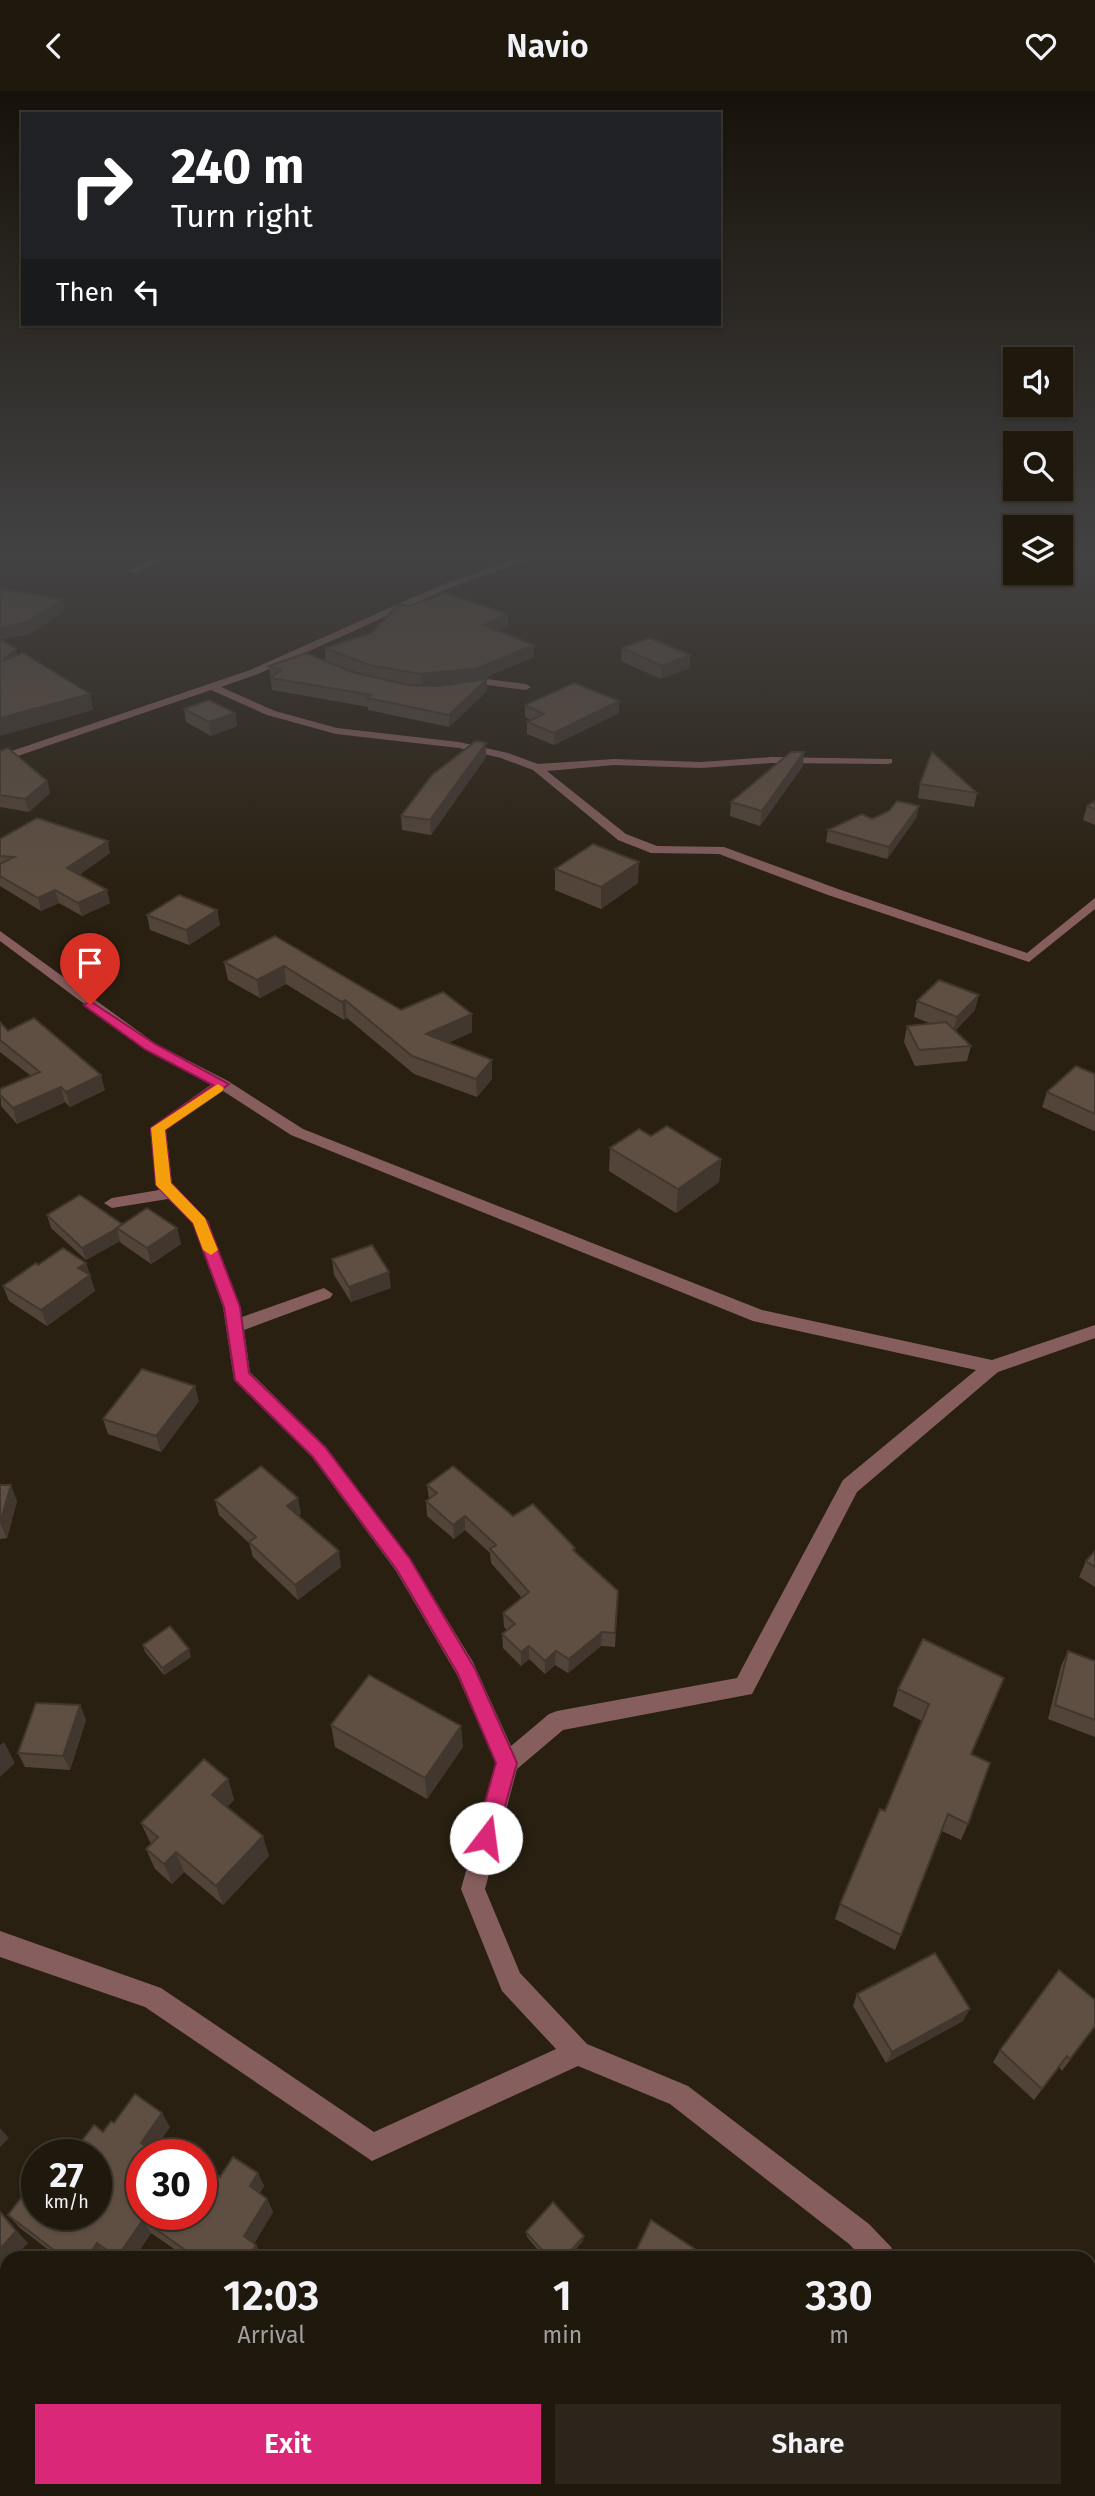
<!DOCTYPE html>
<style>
:root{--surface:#1f180d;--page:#2c251b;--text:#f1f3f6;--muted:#a1a09d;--line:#3c372e;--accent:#db2777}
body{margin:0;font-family:"Fira Sans",sans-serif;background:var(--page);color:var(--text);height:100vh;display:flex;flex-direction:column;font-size:26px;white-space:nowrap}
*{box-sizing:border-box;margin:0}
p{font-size:23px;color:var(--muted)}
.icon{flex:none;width:38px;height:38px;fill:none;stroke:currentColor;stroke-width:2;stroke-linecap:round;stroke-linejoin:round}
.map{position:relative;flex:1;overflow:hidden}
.details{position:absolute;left:0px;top:2160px;width:1096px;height:247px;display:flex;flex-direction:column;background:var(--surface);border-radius:21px 21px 0 0;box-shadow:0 2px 5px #0004,0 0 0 2px var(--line)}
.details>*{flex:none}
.top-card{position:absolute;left:21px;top:21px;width:700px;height:214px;border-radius:0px;box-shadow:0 2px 5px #0004,0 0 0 2px var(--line);background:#202124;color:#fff;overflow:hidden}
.tools{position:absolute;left:1003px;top:256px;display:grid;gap:14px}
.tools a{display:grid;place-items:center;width:70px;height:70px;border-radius:0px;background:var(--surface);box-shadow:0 2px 5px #0004,0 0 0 2px var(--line);font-size:35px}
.speed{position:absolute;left:21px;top:2048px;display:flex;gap:14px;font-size:35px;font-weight:700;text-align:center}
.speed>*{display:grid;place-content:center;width:91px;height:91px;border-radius:50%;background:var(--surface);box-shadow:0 2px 5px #0004,0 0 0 2px var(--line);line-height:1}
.speed small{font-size:18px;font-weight:400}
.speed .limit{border:10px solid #d22;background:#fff;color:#111}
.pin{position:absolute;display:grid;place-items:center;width:60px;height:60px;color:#fff;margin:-72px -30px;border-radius:50% 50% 50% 0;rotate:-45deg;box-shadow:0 0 7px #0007}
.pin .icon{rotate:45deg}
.me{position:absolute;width:77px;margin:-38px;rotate:15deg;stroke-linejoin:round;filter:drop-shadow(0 0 5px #0008)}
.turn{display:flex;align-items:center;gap:24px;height:147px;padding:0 35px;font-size:32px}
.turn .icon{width:91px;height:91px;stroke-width:2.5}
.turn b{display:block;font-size:49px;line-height:60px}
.then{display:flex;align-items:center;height:66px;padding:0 35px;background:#0003;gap:14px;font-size:26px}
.eta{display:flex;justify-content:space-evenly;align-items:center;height:119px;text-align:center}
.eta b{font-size:42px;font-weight:600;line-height:49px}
.action{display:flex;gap:14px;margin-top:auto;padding:14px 35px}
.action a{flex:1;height:80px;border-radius:0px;background:var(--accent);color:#fff;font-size:28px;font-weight:600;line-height:80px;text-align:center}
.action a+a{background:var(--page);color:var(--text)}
header{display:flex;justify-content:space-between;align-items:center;height:91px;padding:0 35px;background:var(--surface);font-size:32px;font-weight:600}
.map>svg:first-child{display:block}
</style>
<header><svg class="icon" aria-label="back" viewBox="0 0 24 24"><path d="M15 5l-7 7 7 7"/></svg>Navio<svg class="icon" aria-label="heart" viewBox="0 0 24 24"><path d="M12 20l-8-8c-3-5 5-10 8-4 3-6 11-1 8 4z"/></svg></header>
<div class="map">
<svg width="1095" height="2405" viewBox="0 0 1095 2405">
<rect width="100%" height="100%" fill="#292011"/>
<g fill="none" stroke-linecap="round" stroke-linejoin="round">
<g fill="#855e5d" fill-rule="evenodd">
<path d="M 164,464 L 177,464 L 134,482 L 126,480 Z"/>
<path d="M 528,464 L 541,464 L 447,498 L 258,583 L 221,596 L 275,620 L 337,637 L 459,651 L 508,662 L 538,673 L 614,668 L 701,671 L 771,666 L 892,668 L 892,672 L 888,673 L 771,672 L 701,677 L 614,674 L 547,680 L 626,743 L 657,755 L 724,756 L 838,798 L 1027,862 L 1095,807 L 1095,818 L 1029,871 L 828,804 L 719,763 L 651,762 L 618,749 L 533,679 L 501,667 L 459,657 L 336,643 L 267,624 L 211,599 L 0,671 L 0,664 L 250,579 L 441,494 Z"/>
<path d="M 487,588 L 526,593 L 531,596 L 526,599 L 487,594 L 463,598 L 458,595 Z"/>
<path d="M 0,840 L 156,953 L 228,990 L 303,1038 L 762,1219 L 992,1269 L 1095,1234 L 1095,1247 L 998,1281 L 857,1401 L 752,1603 L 563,1639 L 517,1678 L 485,1798 L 520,1882 L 587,1953 L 688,1995 L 869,2133 L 891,2156 L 895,2166 L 862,2166 L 849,2153 L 670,2013 L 578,1975 L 372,2070 L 145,1916 L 0,1866 L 0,1840 L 161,1897 L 374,2041 L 556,1958 L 502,1900 L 461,1798 L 496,1672 L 457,1584 L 396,1480 L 312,1366 L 234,1289 L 223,1216 L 193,1132 L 168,1108 L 112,1117 L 104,1112 L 112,1107 L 159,1099 L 156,1094 L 150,1037 L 212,993 L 146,959 L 0,850 ZM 223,1000 L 291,1044 L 753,1230 L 976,1279 L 843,1389 L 737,1587 L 557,1620 L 549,1623 L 511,1655 L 473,1571 L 410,1468 L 326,1356 L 250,1281 L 244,1239 L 330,1207 L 333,1203 L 324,1197 L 242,1226 L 208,1130 L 172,1092 L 166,1039 Z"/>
<path d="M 1088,2377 L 1095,2379 L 1095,2405 L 1079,2405 L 1075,2399 L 1088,2399 Z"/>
</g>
</g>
<g fill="#524439">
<path d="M 508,535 L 498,540 L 534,554 L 534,566 L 482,588 L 487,600 L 449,636 L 368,619 L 368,616 L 272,599 L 269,575 L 361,583 L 326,570 L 325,557 Z"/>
<path d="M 622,557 L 690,564 L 690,577 L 661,588 L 621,570 Z"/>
<path d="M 525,614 L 619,622 L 554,654 L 527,643 L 527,631 L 531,629 L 525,626 Z"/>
<path d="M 184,618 L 235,622 L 237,635 L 211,645 L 186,631 Z"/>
<path d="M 0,660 L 47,690 L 50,702 L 29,721 L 0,716 Z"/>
<path d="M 486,666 L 431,744 L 402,739 L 401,725 Z"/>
<path d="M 803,675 L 760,735 L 730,725 L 731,711 Z"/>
<path d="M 920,693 L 977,702 L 974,716 L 918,707 Z"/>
<path d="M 1095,710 L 1095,734 L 1083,729 L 1087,715 Z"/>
<path d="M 919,715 L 916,727 L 887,768 L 826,751 L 828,739 Z"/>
<path d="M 0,748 L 110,762 L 79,784 L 110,812 L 82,825 L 59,812 L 41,820 L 0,795 Z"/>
<path d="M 555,778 L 638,792 L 601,818 L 555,799 Z"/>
<path d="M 217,819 L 220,834 L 189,854 L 150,839 L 147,824 Z"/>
<path d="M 275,845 L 401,919 L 472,941 L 448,952 L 492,969 L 492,988 L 477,1006 L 414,983 L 347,927 L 344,929 L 286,893 L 260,907 L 228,889 L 224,871 Z"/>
<path d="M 917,910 L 975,919 L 955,940 L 971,955 L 967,970 L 915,975 L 904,951 L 907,935 L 932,933 L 914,926 Z"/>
<path d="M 0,931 L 8,940 L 105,999 L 70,1016 L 65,1011 L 17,1033 L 1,1015 L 0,998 L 31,985 L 0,961 Z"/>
<path d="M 1095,983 L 1095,1039 L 1094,1040 L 1042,1016 L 1047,1001 Z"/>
<path d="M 651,1045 L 721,1068 L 719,1091 L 676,1122 L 609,1080 L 610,1057 Z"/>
<path d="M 47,1124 L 122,1133 L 181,1153 L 151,1173 L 121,1152 L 120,1150 L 86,1169 L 51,1137 Z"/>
<path d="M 332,1168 L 391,1197 L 351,1211 L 334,1184 Z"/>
<path d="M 86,1172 L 95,1200 L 47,1235 L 9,1210 L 3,1195 L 38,1174 Z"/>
<path d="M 199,1310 L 161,1361 L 108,1343 L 103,1328 Z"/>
<path d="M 0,1394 L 17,1410 L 7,1447 L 0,1448 Z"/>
<path d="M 427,1394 L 513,1425 L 575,1457 L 575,1461 L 618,1500 L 615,1556 L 601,1555 L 568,1582 L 555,1574 L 545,1583 L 529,1568 L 521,1575 L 503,1557 L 502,1543 L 507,1539 L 504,1536 L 503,1522 L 522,1507 L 491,1472 L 490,1462 L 465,1439 L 454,1448 L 427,1425 L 426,1410 L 429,1408 Z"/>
<path d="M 215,1409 L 301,1423 L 298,1424 L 341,1476 L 298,1509 L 253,1466 L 249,1452 L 219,1424 Z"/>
<path d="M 1095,1460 L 1095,1496 L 1079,1486 L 1086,1470 Z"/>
<path d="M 143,1554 L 191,1566 L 164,1584 L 145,1561 Z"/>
<path d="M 1068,1560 L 1095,1570 L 1095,1646 L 1048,1628 L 1061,1575 Z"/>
<path d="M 1004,1587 L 971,1663 L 968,1733 L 961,1749 L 942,1740 L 895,1859 L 835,1828 L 840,1813 L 885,1720 L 922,1630 L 893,1615 L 898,1598 Z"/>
<path d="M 80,1614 L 86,1629 L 70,1679 L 25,1676 L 18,1662 Z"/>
<path d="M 331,1634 L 463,1656 L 427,1708 L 335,1656 Z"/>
<path d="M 228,1688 L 234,1709 L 227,1716 L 269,1765 L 223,1814 L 184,1781 L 172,1793 L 155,1778 L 146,1758 L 151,1753 L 141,1732 Z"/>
<path d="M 857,1903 L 963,1930 L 886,1972 L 853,1915 Z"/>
<path d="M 1095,1935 L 1062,1980 L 1059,1976 L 1034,2009 L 993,1971 L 1000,1959 Z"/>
<path d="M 114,2032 L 170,2036 L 153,2060 L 142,2123 L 220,2086 L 258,2082 L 264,2095 L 260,2102 L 267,2108 L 273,2121 L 254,2152 L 256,2154 L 262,2166 L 186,2166 L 151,2142 L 135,2166 L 110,2166 L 107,2164 L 105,2166 L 58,2166 L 20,2137 L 8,2124 L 53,2063 L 77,2056 L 103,2041 Z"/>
<path d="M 526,2141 L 583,2150 L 569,2166 L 544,2166 L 527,2146 Z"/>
</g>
<g fill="#42372e">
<path d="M 62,509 L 65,520 L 30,543 L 0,549 L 0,537 Z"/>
<path d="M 508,523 L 508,535 L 483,547 L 483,534 Z"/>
<path d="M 534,554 L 534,566 L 482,588 L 482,590 L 422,596 L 421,583 L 480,576 Z"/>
<path d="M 16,558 L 20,574 L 2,570 Z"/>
<path d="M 690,564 L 690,577 L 661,588 L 662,575 Z"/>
<path d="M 487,588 L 487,600 L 449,636 L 449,624 Z"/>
<path d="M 90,603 L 93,619 L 0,645 L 0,627 Z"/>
<path d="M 619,610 L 619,622 L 554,654 L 554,642 Z"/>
<path d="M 235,622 L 237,635 L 211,645 L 209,631 Z"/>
<path d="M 486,652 L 486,666 L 431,744 L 430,729 Z"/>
<path d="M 804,661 L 803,675 L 760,735 L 762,720 Z"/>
<path d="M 47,690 L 50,702 L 29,721 L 25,708 Z"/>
<path d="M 919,715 L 916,727 L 887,768 L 889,756 Z"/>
<path d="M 108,750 L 110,762 L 70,790 L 67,777 Z"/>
<path d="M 639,771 L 638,792 L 601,818 L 601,796 Z"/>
<path d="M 55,799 L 59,812 L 41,820 L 38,807 Z"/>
<path d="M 107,799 L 110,812 L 82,825 L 78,812 Z"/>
<path d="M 217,819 L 220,834 L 189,854 L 186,839 Z"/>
<path d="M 284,875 L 286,893 L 260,907 L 257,889 Z"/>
<path d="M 979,904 L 975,919 L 953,941 L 957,926 Z"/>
<path d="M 345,909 L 347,927 L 344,929 L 342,911 Z"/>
<path d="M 472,923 L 472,941 L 427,961 L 426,943 Z"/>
<path d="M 492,969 L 492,988 L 477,1006 L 476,988 Z"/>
<path d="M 101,984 L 105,999 L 70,1016 L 66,1001 Z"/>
<path d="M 61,996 L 65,1011 L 17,1033 L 13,1017 Z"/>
<path d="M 721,1068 L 719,1091 L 676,1122 L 678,1098 Z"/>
<path d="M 177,1137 L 181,1153 L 151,1173 L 147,1157 Z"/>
<path d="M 117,1138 L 120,1150 L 86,1169 L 82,1157 Z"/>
<path d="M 86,1172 L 95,1200 L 47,1235 L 41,1219 L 78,1177 Z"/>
<path d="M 389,1181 L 391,1197 L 351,1211 L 349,1196 Z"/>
<path d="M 195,1295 L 199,1310 L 161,1361 L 156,1345 Z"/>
<path d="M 11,1394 L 17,1410 L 7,1447 L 0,1432 Z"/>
<path d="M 298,1407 L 301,1423 L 291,1430 L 287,1415 Z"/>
<path d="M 465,1425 L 465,1439 L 454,1448 L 453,1434 Z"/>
<path d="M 339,1460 L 341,1476 L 298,1509 L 295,1494 Z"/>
<path d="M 602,1541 L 601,1555 L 568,1582 L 569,1568 Z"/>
<path d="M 529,1555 L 529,1568 L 521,1575 L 521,1561 Z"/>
<path d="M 189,1558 L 191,1566 L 164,1584 L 162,1577 Z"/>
<path d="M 556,1560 L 555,1574 L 545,1583 L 545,1570 Z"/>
<path d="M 80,1614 L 86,1629 L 70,1679 L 63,1665 Z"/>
<path d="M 461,1635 L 463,1656 L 427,1708 L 425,1687 Z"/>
<path d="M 4,1651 L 15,1672 L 0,1686 L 0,1654 Z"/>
<path d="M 228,1688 L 234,1709 L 219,1724 L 212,1704 Z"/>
<path d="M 263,1745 L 269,1765 L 223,1814 L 216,1795 Z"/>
<path d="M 176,1761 L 184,1781 L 172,1793 L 164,1773 Z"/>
<path d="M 970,1918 L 963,1930 L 886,1972 L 892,1961 Z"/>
<path d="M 162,2022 L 170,2036 L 151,2063 L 141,2052 Z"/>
<path d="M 0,2037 L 9,2047 L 0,2056 Z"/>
<path d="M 258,2082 L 264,2095 L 256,2109 L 250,2095 Z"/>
<path d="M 267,2108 L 273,2121 L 251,2158 L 244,2145 Z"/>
<path d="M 0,2121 L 28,2152 L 15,2166 L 7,2166 L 7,2176 L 0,2183 Z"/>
<path d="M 143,2129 L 151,2142 L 135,2166 L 117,2166 Z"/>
<path d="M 584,2145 L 583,2150 L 569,2166 L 565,2166 Z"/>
<path d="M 97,2152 L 107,2164 L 105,2166 L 87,2166 Z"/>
<path d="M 256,2154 L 263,2166 L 252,2166 L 250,2163 Z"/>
<path d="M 183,2399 L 187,2399 L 190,2405 L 183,2405 Z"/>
<path d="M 329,2399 L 341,2399 L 337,2405 L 324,2405 Z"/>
</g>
<g fill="#5f4f42" stroke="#42372e" stroke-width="2">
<path d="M 0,497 L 62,509 L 27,531 L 0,537 Z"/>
<path d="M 445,502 L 508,523 L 483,534 L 534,554 L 480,576 L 482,577 L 421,583 L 369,574 L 325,557 L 372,542 L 399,513 L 410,515 Z"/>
<path d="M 650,547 L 690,564 L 662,575 L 622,557 Z"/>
<path d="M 0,548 L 16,558 L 2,570 L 23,562 L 90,603 L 0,627 Z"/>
<path d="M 306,562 L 352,581 L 408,594 L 438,595 L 487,588 L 449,624 L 367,607 L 371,604 L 271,587 L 281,579 L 269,575 Z"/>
<path d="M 574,592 L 619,610 L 554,642 L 527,631 L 544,623 L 525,614 Z"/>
<path d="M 209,609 L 235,622 L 209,631 L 184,618 Z"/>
<path d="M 476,650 L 486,652 L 430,729 L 401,725 L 432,684 Z"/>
<path d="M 8,657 L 47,690 L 25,708 L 0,704 L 0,660 Z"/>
<path d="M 791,661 L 804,661 L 762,720 L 731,711 Z"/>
<path d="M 932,661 L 977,702 L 920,693 Z"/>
<path d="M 897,710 L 919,715 L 889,756 L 828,739 L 862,723 L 872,728 L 889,720 Z"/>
<path d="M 1095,710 L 1095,718 L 1087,715 Z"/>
<path d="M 37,727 L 108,750 L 67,777 L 107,799 L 78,812 L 55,799 L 38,807 L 0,785 L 0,773 L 14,766 L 0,765 L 0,748 Z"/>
<path d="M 593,753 L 639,771 L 601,796 L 555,778 Z"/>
<path d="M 179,804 L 217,819 L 186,839 L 147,824 Z"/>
<path d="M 275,845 L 401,919 L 443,901 L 472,923 L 426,943 L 492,969 L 476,988 L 412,965 L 345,909 L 342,911 L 284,875 L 257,889 L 224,871 Z"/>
<path d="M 939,889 L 979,904 L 957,926 L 917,910 Z"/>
<path d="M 34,927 L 101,984 L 66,1001 L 61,996 L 13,1017 L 0,1004 L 0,998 L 40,981 L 0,949 L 0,931 L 8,940 Z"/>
<path d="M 946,931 L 971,955 L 919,959 L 907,935 Z"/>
<path d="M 1076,975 L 1095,983 L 1095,1023 L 1047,1001 Z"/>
<path d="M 667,1035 L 721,1068 L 678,1098 L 610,1057 L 639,1038 L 651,1045 Z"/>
<path d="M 80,1104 L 122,1133 L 117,1137 L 118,1137 L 82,1157 L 47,1124 Z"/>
<path d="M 147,1117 L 177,1137 L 147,1157 L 117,1137 Z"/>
<path d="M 372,1154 L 389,1181 L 349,1196 L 332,1168 Z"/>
<path d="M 63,1157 L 86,1172 L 78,1177 L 90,1184 L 41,1219 L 3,1195 L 36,1172 L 38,1174 Z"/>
<path d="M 142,1278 L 195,1295 L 156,1345 L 103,1328 Z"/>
<path d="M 261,1375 L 298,1407 L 287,1415 L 339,1460 L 295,1494 L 249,1451 L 256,1446 L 215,1409 Z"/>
<path d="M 453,1375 L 513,1425 L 533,1413 L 575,1457 L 573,1459 L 618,1500 L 615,1542 L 602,1541 L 569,1568 L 556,1560 L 545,1570 L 529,1555 L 521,1561 L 502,1543 L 515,1533 L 503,1522 L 529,1501 L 490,1458 L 496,1454 L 465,1425 L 453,1434 L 426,1410 L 437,1402 L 427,1394 Z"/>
<path d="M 0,1394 L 11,1394 L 0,1432 Z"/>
<path d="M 1095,1460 L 1095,1476 L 1086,1470 Z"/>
<path d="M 170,1535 L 189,1558 L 162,1577 L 143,1554 Z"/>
<path d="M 923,1548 L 1004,1587 L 971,1663 L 990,1672 L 968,1733 L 948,1723 L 901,1844 L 840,1813 L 880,1718 L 885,1720 L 929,1613 L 898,1598 Z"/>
<path d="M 1068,1560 L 1095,1570 L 1095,1629 L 1055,1614 Z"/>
<path d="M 369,1584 L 461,1635 L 425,1687 L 331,1634 Z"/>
<path d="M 36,1612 L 80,1614 L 63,1665 L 18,1662 Z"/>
<path d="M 204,1668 L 228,1688 L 212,1704 L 263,1745 L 216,1795 L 176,1761 L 164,1773 L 146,1758 L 158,1746 L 141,1732 Z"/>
<path d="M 935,1862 L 970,1918 L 892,1961 L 857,1903 Z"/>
<path d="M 1059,1879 L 1095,1909 L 1095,1935 L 1070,1968 L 1067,1965 L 1042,1998 L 1000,1959 Z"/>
<path d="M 135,2003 L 162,2022 L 141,2052 L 158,2063 L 142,2063 L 142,2123 L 201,2123 L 201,2073 L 220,2086 L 233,2066 L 258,2082 L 250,2095 L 267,2108 L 244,2145 L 256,2154 L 250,2163 L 256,2166 L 195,2166 L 143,2129 L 117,2166 L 97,2152 L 87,2166 L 63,2166 L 8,2124 L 37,2086 L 37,2123 L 96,2123 L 96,2063 L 53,2063 L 65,2048 L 77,2056 L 94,2034 L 103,2041 L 111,2030 L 114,2032 Z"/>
<path d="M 553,2111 L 584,2145 L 565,2166 L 548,2166 L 526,2141 Z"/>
<path d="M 0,2121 L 16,2140 L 0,2158 Z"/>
<path d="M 651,2129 L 707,2166 L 633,2166 Z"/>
<path d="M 89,2399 L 183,2399 L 185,2404 L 183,2405 L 91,2405 Z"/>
<path d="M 219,2399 L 329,2399 L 324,2405 L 223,2405 Z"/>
</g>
<linearGradient id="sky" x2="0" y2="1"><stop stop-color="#171209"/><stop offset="0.58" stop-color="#434243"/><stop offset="1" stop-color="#434243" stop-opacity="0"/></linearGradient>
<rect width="1095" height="801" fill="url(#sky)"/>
<path fill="#db2777" stroke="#8e194d" stroke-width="2" d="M 90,910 L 155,953 L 229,993 L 165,1039 L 171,1092 L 207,1130 L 240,1216 L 249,1282 L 325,1356 L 410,1468 L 475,1578 L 517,1672 L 494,1755 L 486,1758 L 478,1755 L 475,1747 L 496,1672 L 458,1583 L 397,1479 L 313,1366 L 235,1289 L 224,1216 L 193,1132 L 156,1094 L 151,1037 L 213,994 L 146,959 L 86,916 L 84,914 Z"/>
<path fill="#f59e0b" d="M 218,993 L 224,997 L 222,1000 L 165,1039 L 171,1092 L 205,1127 L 218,1159 L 211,1164 L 203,1159 L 193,1132 L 156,1094 L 151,1037 Z"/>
</svg>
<div class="tools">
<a><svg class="icon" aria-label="sound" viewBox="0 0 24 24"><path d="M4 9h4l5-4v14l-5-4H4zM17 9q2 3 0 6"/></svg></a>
<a><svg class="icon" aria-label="search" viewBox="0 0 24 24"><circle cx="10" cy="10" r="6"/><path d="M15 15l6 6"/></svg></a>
<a><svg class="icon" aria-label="layers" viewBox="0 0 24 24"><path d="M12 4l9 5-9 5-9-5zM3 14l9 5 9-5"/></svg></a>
</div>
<div class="speed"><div>27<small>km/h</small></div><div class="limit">30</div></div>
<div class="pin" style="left:90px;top:914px;background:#d93025"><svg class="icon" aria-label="arrive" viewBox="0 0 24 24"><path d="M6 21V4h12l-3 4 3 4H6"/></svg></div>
<svg class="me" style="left:486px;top:1747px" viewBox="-20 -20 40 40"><circle r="19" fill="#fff"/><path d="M0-13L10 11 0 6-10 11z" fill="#db2777"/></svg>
<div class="top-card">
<div class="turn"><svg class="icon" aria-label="right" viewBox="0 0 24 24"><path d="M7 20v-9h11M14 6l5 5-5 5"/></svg><div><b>240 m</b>Turn right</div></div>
<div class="then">Then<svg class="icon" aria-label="left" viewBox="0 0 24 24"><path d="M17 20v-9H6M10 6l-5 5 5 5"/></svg></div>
</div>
<section class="details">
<div class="eta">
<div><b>12:03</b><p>Arrival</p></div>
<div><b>1</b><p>min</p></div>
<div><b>330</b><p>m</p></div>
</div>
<div class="action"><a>Exit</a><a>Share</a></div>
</section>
</div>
